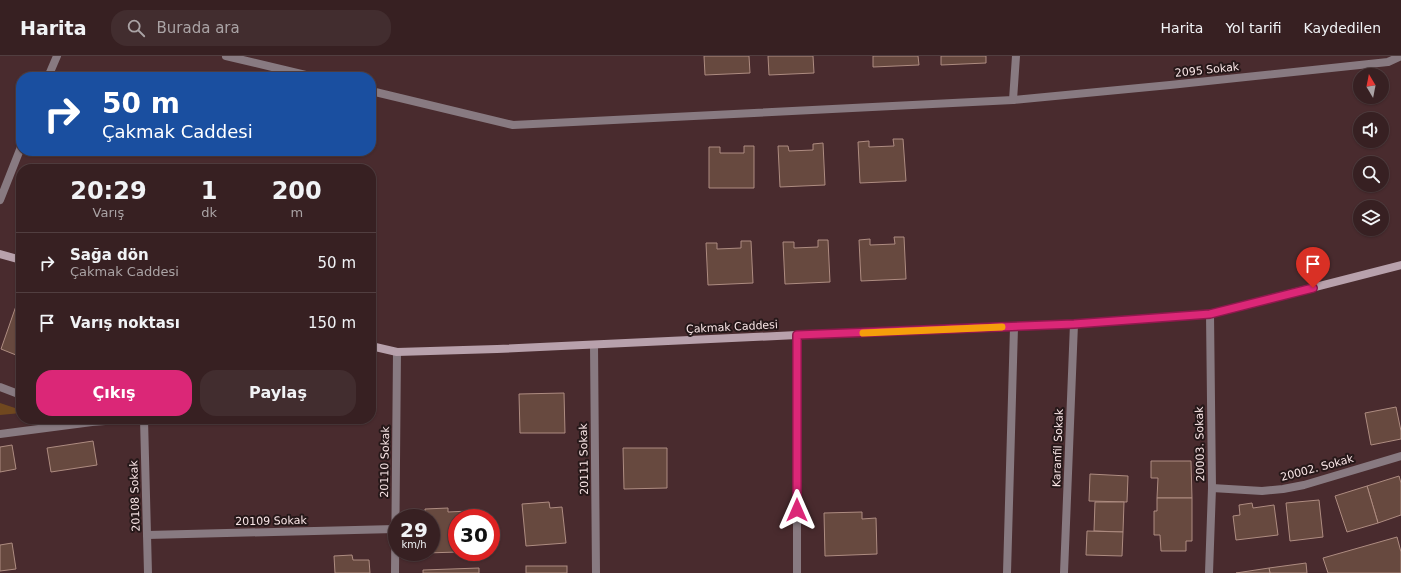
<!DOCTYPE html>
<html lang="tr">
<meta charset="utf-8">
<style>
:root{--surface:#372022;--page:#422d2f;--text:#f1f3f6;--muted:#aaa3a5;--line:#513e40;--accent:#db2777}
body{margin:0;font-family:"DejaVu Sans",sans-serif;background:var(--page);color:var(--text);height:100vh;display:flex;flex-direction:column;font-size:15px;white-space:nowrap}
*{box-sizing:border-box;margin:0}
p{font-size:13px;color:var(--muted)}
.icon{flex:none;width:22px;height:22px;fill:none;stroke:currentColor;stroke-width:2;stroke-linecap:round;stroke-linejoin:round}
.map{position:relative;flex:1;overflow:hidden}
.panel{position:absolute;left:16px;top:108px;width:360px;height:260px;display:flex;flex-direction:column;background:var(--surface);border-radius:16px;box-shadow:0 1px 3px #0004,0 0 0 1px var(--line)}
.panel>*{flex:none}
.banner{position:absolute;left:16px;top:16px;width:360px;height:84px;border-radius:16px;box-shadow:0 1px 3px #0004,0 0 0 1px var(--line);background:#1a4fa0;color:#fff;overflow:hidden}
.needle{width:26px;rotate:350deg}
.tools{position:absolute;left:1353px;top:12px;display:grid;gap:8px}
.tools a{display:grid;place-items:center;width:36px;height:36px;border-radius:50%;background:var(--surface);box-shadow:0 1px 3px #0004,0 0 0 1px var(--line);font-size:20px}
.speed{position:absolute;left:388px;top:453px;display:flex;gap:8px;font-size:20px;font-weight:700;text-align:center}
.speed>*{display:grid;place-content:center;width:52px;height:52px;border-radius:50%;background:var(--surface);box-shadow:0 1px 3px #0004,0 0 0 1px var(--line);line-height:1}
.speed small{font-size:10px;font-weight:400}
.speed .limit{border:6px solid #d22;background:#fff;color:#111}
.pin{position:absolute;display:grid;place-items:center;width:34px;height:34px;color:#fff;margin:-41px -17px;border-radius:50% 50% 50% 0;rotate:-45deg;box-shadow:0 0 4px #0007}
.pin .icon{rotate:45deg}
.me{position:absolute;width:44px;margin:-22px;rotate:0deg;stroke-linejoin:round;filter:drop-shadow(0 0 3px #0008)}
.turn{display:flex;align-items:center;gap:14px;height:84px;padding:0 20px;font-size:18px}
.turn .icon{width:52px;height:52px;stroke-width:2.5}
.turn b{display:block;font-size:28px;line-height:34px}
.eta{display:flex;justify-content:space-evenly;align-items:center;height:68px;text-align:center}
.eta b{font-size:24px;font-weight:800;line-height:28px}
.cta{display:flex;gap:8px;margin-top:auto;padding:8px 20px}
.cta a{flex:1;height:46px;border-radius:16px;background:var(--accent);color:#fff;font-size:16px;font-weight:800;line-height:46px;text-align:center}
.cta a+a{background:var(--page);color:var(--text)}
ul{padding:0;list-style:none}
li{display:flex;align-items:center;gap:12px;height:60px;padding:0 20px;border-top:1px solid var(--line)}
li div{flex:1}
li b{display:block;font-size:15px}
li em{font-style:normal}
header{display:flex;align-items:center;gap:24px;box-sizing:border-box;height:56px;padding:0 20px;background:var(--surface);border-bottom:1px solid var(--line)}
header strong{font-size:19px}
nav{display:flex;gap:22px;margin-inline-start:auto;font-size:14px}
.search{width:280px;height:36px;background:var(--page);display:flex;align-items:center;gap:10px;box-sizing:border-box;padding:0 14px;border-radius:16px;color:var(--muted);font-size:15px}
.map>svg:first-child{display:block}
</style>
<header>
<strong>Harita</strong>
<div class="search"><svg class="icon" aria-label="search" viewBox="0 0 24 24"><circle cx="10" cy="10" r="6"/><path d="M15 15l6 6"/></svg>Burada ara</div>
<nav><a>Harita</a><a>Yol tarifi</a><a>Kaydedilen</a></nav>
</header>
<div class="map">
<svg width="1401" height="517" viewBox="0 0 1401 517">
<rect width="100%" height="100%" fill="#492b2e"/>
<path fill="#70481f" d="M 0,347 L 21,354 L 21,357 L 0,359 Z"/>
<g fill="#67493f" stroke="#ae8c81">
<path d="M 704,0 L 749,0 L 750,17 L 705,19 Z"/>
<path d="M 768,0 L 813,0 L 814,17 L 769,19 Z"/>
<path d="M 873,0 L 918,0 L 919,9 L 873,11 Z"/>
<path d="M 941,0 L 986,0 L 986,7 L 941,9 Z"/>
<path d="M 893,83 L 903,83 L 906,125 L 860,127 L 858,86 L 869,85 L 869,91 L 894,90 Z"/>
<path d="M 823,87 L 825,129 L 780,131 L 778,90 L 788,90 L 789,95 L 813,94 L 813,88 Z"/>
<path d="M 744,90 L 754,90 L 754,132 L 709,132 L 709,91 L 720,91 L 720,97 L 744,97 Z"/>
<path d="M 894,181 L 904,181 L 906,223 L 861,225 L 859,184 L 870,183 L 870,189 L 895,188 Z"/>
<path d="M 818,184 L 828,184 L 830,226 L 785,228 L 783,186 L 794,186 L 794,192 L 818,191 Z"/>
<path d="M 741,185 L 751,185 L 753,227 L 708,229 L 706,187 L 717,187 L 717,193 L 741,192 Z"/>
<path d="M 16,250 L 21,252 L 21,301 L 1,293 Z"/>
<path d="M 564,337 L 565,377 L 520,377 L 519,338 Z"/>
<path d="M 1396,351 L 1401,375 L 1401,383 L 1371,389 L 1365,357 Z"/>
<path d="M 93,385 L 97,409 L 51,416 L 47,392 Z"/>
<path d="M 12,389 L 16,413 L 0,416 L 0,391 Z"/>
<path d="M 623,392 L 667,392 L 667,432 L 624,433 Z"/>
<path d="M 1151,405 L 1191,405 L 1192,442 L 1157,442 L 1158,422 L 1151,422 Z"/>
<path d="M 1090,418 L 1128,420 L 1127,446 L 1089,445 Z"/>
<path d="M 1399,420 L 1401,427 L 1401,459 L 1378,467 L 1367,430 Z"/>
<path d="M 1367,430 L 1378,467 L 1347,476 L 1335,440 Z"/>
<path d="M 1157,442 L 1192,442 L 1192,485 L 1186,485 L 1186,495 L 1161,495 L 1160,479 L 1154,479 L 1154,455 L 1157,455 Z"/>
<path d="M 1319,444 L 1323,481 L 1290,485 L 1286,447 Z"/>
<path d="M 549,446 L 550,452 L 562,451 L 566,487 L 526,490 L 522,448 Z"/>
<path d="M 1095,446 L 1124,446 L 1123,476 L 1094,475 Z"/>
<path d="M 1252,447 L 1253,452 L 1274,449 L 1278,479 L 1236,484 L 1233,460 L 1240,459 L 1239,449 Z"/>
<path d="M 448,452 L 448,456 L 469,455 L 469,462 L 457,462 L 457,496 L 458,496 L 426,497 L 426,496 L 431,496 L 431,462 L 425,462 L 425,453 Z"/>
<path d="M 862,456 L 862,463 L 876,462 L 877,498 L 825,500 L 824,457 Z"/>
<path d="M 1087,475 L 1123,476 L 1122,500 L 1086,499 Z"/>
<path d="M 1397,481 L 1401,496 L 1401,517 L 1328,517 L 1323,502 Z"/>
<path d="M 12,487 L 16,513 L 0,515 L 0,489 Z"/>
<path d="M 352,499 L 353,504 L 369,504 L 370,517 L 335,517 L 334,500 Z"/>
<path d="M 1306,507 L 1307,517 L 1270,517 L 1269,512 Z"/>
<rect x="526" y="510" width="41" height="7"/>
<path d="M 479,512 L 479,517 L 423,517 L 423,514 Z"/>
<path d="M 1269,512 L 1270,517 L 1236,517 Z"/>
</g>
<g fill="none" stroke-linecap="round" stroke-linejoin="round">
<g stroke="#887a81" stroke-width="8">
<path d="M 226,0 L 314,21"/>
<path d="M 48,21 L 57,0"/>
<path d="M 371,35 L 513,69 L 1013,44 L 1170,29 L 1388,6 L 1401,0"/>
<path d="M 1013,44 L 1016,0"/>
<path d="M 0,144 L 21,91"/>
<path d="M 594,289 L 596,517"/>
<path d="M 0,331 L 21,339"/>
<path d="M 144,363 L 148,517"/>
<path d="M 0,378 L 92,366 L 131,363"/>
<path d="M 1212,432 L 1262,435 L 1283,433 L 1304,429 L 1401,400"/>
<path d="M 147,479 L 395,473"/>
<path d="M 395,517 L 397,296"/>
<path d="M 797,517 L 797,279"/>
<path d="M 1007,517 L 1014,271"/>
<path d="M 1064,517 L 1074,268"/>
<path d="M 1209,517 L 1212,432 L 1210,258"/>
</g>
<g stroke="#b8a1ac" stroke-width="8">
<path d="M 0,198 L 21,204"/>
<path d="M 371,290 L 397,296 L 497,293 L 797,279 L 1074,268 L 1210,258 L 1401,209"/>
</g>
</g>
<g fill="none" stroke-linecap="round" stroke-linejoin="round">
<g stroke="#8e194d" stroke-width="10">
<path id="route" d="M 797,454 L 797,279 L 1074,268 L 1210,258 L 1313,232"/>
</g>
<use href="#route" stroke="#db2777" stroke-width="7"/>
<path stroke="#f59e0b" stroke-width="7" d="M 863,277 L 1002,271"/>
</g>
<g text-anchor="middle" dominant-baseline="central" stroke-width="4" stroke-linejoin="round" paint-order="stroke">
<g font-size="11" fill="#f9e5e6" stroke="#261819">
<text transform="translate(1207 14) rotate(-6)">2095 Sokak</text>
<text transform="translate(732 271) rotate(-3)">Çakmak Caddesi</text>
<text transform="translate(1200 388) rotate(-91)">20003. Sokak</text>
<text transform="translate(1058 392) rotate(-88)">Karanfil Sokak</text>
<text transform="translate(584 403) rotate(-91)">20111 Sokak</text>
<text transform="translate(385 406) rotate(-89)">20110 Sokak</text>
<text transform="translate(1317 412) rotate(-15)">20002. Sokak</text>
<text transform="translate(135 440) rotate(-92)">20108 Sokak</text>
<text transform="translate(271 465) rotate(-1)">20109 Sokak</text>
</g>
</g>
</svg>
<div class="tools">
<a><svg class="needle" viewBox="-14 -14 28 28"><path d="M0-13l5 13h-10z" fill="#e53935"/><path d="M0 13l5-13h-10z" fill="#aaa3a5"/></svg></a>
<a><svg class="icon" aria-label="sound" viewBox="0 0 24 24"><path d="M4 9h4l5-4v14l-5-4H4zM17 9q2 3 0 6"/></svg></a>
<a><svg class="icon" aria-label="search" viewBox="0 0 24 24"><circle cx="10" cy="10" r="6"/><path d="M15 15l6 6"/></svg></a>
<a><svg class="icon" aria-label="layers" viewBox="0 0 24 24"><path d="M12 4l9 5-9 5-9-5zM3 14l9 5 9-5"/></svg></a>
</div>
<div class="speed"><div>29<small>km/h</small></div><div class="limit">30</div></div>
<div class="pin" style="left:1313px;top:232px;background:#d93025"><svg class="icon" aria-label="arrive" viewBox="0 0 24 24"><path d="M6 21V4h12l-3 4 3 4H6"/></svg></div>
<svg class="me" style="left:797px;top:454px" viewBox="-20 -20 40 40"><path d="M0-17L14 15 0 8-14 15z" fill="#db2777" stroke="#fff" stroke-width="4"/></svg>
<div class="banner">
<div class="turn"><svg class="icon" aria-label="right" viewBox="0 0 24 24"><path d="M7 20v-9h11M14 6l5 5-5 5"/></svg><div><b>50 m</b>Çakmak Caddesi</div></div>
</div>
<section class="panel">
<div class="eta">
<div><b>20:29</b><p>Varış</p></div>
<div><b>1</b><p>dk</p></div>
<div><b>200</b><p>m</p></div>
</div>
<ul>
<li><svg class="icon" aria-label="right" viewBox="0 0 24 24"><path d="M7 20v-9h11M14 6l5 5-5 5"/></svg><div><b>Sağa dön</b><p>Çakmak Caddesi</p></div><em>50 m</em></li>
<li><svg class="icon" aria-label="arrive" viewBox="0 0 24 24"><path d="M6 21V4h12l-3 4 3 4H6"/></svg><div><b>Varış noktası</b></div><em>150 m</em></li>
</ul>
<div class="cta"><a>Çıkış</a><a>Paylaş</a></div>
</section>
</div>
